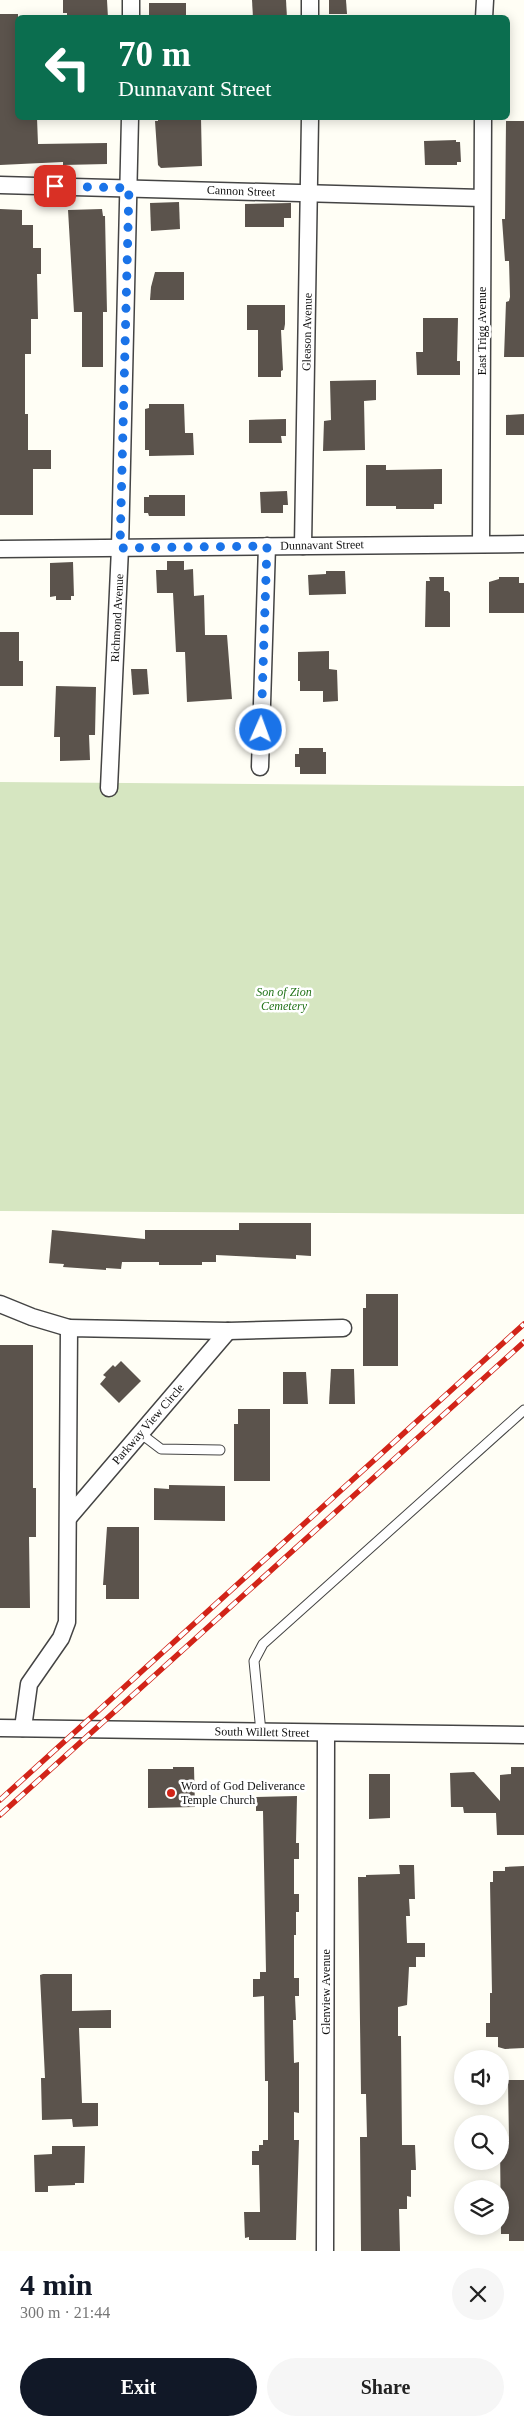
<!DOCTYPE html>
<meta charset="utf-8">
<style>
:root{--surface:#fff;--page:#f6f6f6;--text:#222;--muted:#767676;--accent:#111827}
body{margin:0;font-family:"Times New Roman",serif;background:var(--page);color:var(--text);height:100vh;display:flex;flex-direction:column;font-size:19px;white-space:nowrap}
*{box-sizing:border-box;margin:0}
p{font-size:16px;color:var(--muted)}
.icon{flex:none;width:28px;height:28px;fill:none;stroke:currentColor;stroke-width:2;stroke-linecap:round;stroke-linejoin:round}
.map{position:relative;height:2251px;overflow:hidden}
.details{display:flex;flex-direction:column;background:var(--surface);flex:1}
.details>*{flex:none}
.banner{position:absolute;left:15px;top:15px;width:495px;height:105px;border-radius:8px;box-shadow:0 2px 12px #0003;background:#0b6e4f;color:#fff;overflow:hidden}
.tools{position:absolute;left:454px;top:2050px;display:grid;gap:10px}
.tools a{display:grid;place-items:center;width:55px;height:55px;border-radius:50%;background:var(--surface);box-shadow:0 2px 12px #0003;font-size:25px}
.pin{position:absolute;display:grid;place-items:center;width:42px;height:42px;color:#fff;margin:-21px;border-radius:10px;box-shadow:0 2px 8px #0006}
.me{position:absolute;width:55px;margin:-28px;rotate:2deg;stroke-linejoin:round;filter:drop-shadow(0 0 4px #0008)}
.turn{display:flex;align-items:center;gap:18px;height:105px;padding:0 20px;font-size:22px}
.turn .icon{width:65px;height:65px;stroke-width:2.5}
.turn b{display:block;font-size:35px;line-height:42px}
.round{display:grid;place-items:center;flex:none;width:52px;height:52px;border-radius:26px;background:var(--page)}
.summary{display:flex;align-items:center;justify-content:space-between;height:85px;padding:0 20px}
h1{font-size:30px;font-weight:600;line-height:38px;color:var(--accent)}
.button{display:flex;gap:10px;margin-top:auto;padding:10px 20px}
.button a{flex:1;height:58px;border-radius:30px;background:var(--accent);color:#fff;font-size:20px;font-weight:600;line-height:58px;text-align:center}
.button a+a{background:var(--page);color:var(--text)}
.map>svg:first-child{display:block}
</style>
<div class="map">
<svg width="524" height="2251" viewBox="0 0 524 2251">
<rect width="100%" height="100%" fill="#fffef5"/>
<path fill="#d6e6c1" d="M 0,782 L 524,786 L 524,1214 L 0,1211 Z"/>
<g fill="#5b534c">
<path d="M 63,0 L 107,0 L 108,18 L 67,18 L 67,13 L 63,13 Z"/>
<path d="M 252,0 L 286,0 L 287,18 L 253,18 Z"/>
<path d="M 329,0 L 346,0 L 347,14 L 329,14 Z"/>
<rect x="149" y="3" width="37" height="15"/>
<path d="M 0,14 L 18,14 L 18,118 L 37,118 L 38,144 L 107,143 L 107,164 L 63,165 L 63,162 L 0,165 Z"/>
<path d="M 158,118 L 201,118 L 202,166 L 161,168 L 158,165 L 155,121 L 158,121 Z"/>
<path d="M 506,121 L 524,121 L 524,357 L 504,357 L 506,302 L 509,301 L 510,297 L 509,261 L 505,261 L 502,219 L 505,219 Z"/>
<path d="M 456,140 L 456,142 L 460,142 L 461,162 L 457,162 L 457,165 L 425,165 L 424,141 Z"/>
<path d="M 179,202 L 180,229 L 151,231 L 150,203 Z"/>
<path d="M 291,203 L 291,218 L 284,218 L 284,227 L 245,227 L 245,204 Z"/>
<path d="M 0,209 L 22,210 L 22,225 L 33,225 L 33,248 L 41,248 L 41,274 L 37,274 L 38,319 L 31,319 L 31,354 L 25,354 L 25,414 L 28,414 L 28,450 L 51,450 L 51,469 L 33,469 L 33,515 L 0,515 Z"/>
<path d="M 102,209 L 103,216 L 105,216 L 107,312 L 103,312 L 103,367 L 82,367 L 82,312 L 74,312 L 68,210 Z"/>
<path d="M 155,272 L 184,272 L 184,300 L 150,300 L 151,287 Z"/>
<path d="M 247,305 L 285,305 L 285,324 L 284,330 L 281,330 L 283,370 L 281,371 L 281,377 L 258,377 L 258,330 L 247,330 Z"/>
<path d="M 423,318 L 458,318 L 457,361 L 460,361 L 460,375 L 417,375 L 416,352 L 423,352 Z"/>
<path d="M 376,380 L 376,400 L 364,401 L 365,450 L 323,451 L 324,421 L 331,420 L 330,381 Z"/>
<path d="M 149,404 L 184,404 L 185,433 L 193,433 L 194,455 L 149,456 L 149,450 L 145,450 L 145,409 L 149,408 Z"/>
<path d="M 524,414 L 524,435 L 506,435 L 506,415 Z"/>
<path d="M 286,419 L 286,436 L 281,436 L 282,443 L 249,443 L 249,420 Z"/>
<path d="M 366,465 L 386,465 L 386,470 L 442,469 L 442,504 L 434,504 L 434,509 L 396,509 L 396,506 L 366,506 Z"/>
<path d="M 287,491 L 288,505 L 283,505 L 283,513 L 261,513 L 260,492 Z"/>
<path d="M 149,495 L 185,495 L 185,516 L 149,516 L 148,513 L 144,513 L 144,497 L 149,497 Z"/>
<path d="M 167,561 L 184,561 L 184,570 L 193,569 L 194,596 L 204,595 L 205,635 L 227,635 L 232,699 L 187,702 L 185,652 L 176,652 L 173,593 L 157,593 L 156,570 L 167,570 Z"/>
<path d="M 73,562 L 74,596 L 71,596 L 71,600 L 56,600 L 56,596 L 50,597 L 50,563 Z"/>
<path d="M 326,571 L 345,571 L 346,594 L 309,595 L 308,575 L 326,574 Z"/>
<path d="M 429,577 L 444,577 L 444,591 L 448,591 L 450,593 L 450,627 L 425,627 L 426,581 L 430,581 Z"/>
<path d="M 499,577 L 519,577 L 519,583 L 524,583 L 524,613 L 489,613 L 489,582 L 499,579 Z"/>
<path d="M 0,632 L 19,632 L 19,661 L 23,661 L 23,686 L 0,686 Z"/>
<path d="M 329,651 L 329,669 L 337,670 L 338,701 L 323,702 L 323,691 L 300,691 L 300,681 L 298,681 L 298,652 Z"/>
<path d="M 131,669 L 147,669 L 149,694 L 133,695 Z"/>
<path d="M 56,686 L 96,687 L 95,735 L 89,735 L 90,760 L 60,761 L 60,737 L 54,737 Z"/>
<path d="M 299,748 L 323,748 L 323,752 L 326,752 L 326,774 L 300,774 L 300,767 L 295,767 L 295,754 L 299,754 Z"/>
<path d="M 239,1223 L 311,1223 L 311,1256 L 296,1255 L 296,1259 L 216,1255 L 216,1262 L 202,1262 L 202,1265 L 159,1265 L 159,1262 L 122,1262 L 121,1269 L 106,1268 L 106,1270 L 63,1267 L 64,1264 L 49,1263 L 52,1230 L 145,1239 L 145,1230 L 239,1230 Z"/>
<path d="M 366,1294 L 398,1294 L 398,1366 L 363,1366 L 363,1308 L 366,1308 Z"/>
<path d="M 0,1345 L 33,1345 L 33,1488 L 36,1488 L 36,1537 L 29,1537 L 30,1608 L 0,1608 Z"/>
<path d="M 121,1361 L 141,1381 L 119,1403 L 100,1384 L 106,1377 L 103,1375 L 113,1365 L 115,1367 Z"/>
<path d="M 331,1369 L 354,1369 L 355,1404 L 329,1404 Z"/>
<path d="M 283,1372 L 306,1372 L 308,1404 L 283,1404 Z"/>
<path d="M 238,1409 L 270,1409 L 270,1481 L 234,1481 L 234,1424 L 238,1424 Z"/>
<path d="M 169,1485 L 225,1486 L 225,1521 L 154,1520 L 154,1488 L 169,1489 Z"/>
<path d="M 107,1527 L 139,1527 L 139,1599 L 106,1599 L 106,1585 L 103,1585 Z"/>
<path d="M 173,1767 L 194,1767 L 195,1807 L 148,1808 L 148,1769 L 173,1769 Z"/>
<path d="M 511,1767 L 524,1767 L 524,1835 L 497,1835 L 496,1813 L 464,1813 L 463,1807 L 451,1807 L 450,1773 L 474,1772 L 500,1801 L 500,1775 L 511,1774 Z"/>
<path d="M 369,1774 L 390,1774 L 390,1818 L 369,1819 Z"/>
<path d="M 297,1796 L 296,1843 L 299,1843 L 299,1859 L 294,1859 L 294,1894 L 299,1894 L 299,1912 L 296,1912 L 296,1935 L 294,1935 L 294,1978 L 299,1978 L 299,1996 L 295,1996 L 296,2020 L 293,2020 L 294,2063 L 299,2062 L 299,2113 L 294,2112 L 294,2140 L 299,2140 L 296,2240 L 249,2240 L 249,2237 L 245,2238 L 244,2212 L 260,2212 L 259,2165 L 252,2165 L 252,2151 L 259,2151 L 259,2145 L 263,2145 L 263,2140 L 268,2140 L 268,2081 L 265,2081 L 264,1996 L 253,1997 L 253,1979 L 260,1979 L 260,1972 L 266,1972 L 263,1811 L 256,1811 L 256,1797 Z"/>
<path d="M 399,1865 L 414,1865 L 415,1899 L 409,1899 L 410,1916 L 406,1916 L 407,1943 L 425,1943 L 425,1957 L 416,1957 L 416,1967 L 409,1967 L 407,2005 L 398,2007 L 398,2036 L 401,2036 L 402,2145 L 415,2145 L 416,2170 L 411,2170 L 411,2197 L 407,2196 L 407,2209 L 399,2209 L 400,2251 L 361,2251 L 360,2137 L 367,2137 L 366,2094 L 361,2094 L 358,1877 L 366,1877 L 366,1875 L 400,1874 Z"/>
<path d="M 524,1866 L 524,2048 L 505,2049 L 498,2047 L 498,2037 L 486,2037 L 486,2023 L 490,2023 L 490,1993 L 492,1993 L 490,1882 L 493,1882 L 493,1871 L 505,1871 L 505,1867 Z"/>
<path d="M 43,1974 L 72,1974 L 72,2011 L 111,2010 L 111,2028 L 79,2028 L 82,2103 L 98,2103 L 98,2126 L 73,2127 L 72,2119 L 42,2120 L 41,2078 L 45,2078 L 40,1975 Z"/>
<path d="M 508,2080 L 524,2080 L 524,2241 L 509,2241 L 509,2234 L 501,2234 L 500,2145 L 505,2145 L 505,2141 L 509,2141 Z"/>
<path d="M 52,2146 L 85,2146 L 84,2183 L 75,2183 L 75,2185 L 48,2186 L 48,2192 L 35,2192 L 34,2155 L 52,2154 Z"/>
</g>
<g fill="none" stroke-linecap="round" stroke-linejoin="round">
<g stroke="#444" stroke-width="11">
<g id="lane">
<path d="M 140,1433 L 161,1449 L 220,1450"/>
<path d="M 261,1732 L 254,1661 L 263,1644 L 524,1410"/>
</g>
</g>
<g stroke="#444" stroke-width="19">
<g id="street">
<path d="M 131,18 L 131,0"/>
<path d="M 310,18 L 310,0"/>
<path d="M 484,18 L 485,0"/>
<path d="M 0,185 L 482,198"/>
<path d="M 481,544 L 483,118"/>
<path d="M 303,546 L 310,118"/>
<path d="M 0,549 L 524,544"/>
<path d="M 260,767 L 267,546"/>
<path d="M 109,788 L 120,548 L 130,118"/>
<path d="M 0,1304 L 32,1317 L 69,1328"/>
<path d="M 69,1517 L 228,1331"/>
<path d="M 0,1728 L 524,1735"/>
<path d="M 23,1728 L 29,1684 L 61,1638 L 67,1622 L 69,1328 L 228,1331 L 343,1328"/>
<path d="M 325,2251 L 326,1733"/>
</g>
</g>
<use href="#lane" stroke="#fff" stroke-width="9"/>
<use href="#street" stroke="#fff" stroke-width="16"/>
<g stroke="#d22418" stroke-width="5.5">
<g id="rail">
<path d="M 0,1800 L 524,1324"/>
<path d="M 0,1815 L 524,1342"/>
</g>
</g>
<use href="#rail" stroke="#fff" stroke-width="4" stroke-dasharray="11" stroke-linecap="butt"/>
</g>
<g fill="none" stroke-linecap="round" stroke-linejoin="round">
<path stroke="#1a73e8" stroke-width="9" stroke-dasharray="0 16.2" d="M 55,186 L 129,188 L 120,548 L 267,546 L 261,730"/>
</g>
<circle fill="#d22418" stroke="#fff" stroke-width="2" cx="171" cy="1793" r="5"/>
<g text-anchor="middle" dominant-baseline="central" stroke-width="5" stroke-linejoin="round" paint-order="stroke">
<g font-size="12" fill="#111" stroke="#fff">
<text transform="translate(241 191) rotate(2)">Cannon Street</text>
<text transform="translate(482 331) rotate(-90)">East Trigg Avenue</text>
<text transform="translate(307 332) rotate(-89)">Gleason Avenue</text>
<text transform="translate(322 545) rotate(-1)">Dunnavant Street</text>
<text transform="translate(117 618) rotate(-87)">Richmond Avenue</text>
<text transform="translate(148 1424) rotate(-49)">Parkway View Circle</text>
<text transform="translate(262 1732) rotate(1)">South Willett Street</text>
<text transform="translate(326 1992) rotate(-90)">Glenview Avenue</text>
</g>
<g font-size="12" font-style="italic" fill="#217218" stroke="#fff">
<text x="284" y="992">Son of Zion<tspan x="284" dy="14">Cemetery</tspan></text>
</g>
<g font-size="12" fill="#111" stroke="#fff" text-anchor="start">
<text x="181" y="1786">Word of God Deliverance<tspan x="181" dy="14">Temple Church</tspan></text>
</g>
</g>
</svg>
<div class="tools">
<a><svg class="icon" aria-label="sound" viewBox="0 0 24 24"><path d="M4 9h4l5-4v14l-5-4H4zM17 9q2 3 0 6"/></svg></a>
<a><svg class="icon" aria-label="search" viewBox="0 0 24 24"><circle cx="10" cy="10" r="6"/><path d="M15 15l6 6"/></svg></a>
<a><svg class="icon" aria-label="layers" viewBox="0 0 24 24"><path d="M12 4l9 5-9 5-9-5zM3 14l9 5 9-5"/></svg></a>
</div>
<div class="pin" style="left:55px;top:186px;background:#d93025"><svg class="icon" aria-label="arrive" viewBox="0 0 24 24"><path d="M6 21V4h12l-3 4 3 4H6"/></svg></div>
<svg class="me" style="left:261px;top:730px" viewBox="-20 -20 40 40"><circle r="17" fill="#1a73e8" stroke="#fff" stroke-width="3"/><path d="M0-11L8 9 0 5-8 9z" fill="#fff"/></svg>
<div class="banner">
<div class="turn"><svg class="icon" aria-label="left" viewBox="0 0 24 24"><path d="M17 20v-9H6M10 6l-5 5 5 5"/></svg><div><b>70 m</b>Dunnavant Street</div></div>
</div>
</div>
<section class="details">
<div class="summary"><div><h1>4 min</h1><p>300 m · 21:44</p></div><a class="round"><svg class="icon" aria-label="close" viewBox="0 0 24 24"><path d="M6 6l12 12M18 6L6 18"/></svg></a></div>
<div class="button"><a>Exit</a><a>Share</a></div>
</section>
